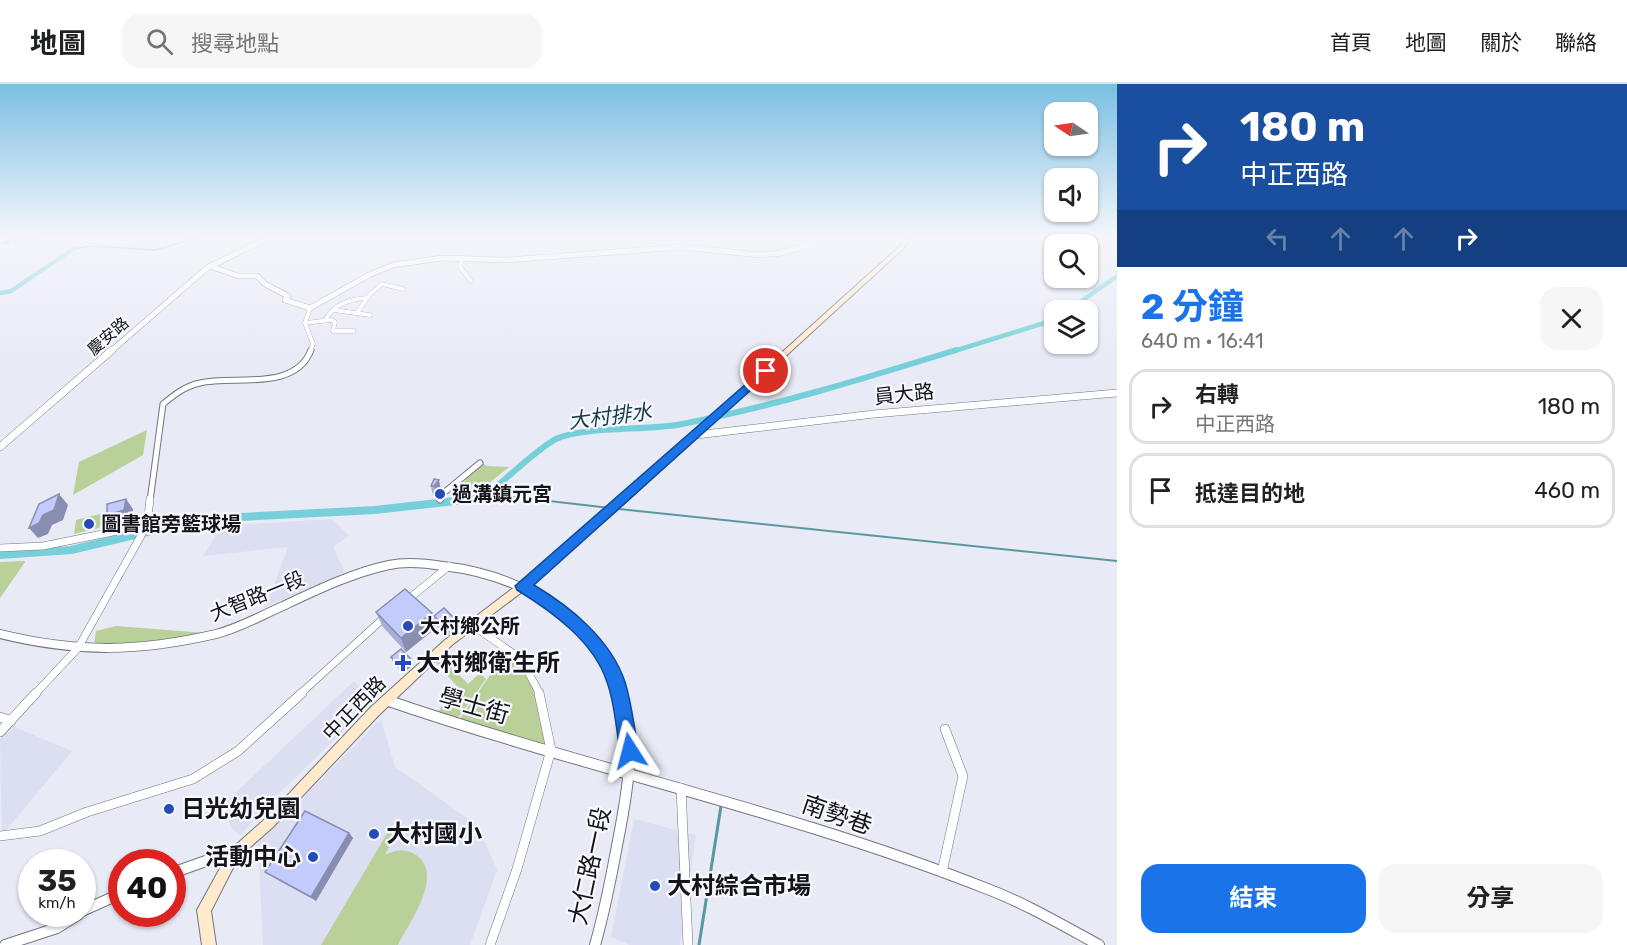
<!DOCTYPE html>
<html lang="zh-TW">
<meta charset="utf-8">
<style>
:root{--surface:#fff;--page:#f6f6f6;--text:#202124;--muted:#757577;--line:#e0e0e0;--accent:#1a73e8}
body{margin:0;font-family:Rubik,"Noto Sans TC",sans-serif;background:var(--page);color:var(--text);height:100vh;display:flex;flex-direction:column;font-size:22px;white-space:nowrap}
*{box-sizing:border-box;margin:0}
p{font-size:20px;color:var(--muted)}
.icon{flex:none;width:33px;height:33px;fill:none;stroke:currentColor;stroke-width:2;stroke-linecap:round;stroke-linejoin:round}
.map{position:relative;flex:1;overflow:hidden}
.sheet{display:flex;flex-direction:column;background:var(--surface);width:510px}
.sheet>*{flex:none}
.hud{background:#1a4fa0;color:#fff;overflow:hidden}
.needle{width:39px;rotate:283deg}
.buttons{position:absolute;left:1044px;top:18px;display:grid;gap:12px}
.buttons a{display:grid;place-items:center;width:54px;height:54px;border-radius:12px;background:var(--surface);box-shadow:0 2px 4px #0004;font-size:30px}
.speed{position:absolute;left:18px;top:765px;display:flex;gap:12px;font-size:30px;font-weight:700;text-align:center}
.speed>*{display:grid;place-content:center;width:78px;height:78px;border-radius:50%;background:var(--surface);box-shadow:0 2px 4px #0004;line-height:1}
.speed small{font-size:15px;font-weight:400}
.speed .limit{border:9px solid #d22;background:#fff;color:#111}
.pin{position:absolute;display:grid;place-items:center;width:51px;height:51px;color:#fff;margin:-26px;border:3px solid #fff;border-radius:50%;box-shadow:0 2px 6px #0007}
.me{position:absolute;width:66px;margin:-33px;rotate:351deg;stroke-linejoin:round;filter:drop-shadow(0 0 4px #0008)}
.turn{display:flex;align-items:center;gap:21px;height:126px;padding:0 24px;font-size:27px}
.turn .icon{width:78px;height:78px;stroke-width:2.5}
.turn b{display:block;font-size:42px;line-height:51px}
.lanes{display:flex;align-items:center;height:57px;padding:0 24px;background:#0003;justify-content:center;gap:30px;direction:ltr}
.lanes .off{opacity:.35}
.round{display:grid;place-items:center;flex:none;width:63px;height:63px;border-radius:18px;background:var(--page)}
.headline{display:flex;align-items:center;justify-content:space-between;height:102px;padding:0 24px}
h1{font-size:36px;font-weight:700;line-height:45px;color:var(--accent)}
.action{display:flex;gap:12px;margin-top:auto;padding:12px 24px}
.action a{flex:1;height:69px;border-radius:18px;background:var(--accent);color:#fff;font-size:24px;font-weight:700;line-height:69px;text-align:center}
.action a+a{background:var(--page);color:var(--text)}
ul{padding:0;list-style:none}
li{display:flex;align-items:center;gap:18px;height:75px;margin:0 12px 9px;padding:0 12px;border:3px solid var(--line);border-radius:18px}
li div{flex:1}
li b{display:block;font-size:22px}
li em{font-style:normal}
header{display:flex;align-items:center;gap:36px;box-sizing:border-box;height:84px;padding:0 30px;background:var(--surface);border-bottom:2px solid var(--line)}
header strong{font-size:28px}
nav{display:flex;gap:33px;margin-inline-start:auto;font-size:21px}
.search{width:420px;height:54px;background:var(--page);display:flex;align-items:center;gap:15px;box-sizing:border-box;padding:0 21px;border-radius:18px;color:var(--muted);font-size:22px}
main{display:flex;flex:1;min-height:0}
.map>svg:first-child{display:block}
</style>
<header>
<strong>地圖</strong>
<div class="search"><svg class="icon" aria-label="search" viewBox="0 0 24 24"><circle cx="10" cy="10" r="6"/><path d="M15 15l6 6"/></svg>搜尋地點</div>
<nav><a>首頁</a><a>地圖</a><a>關於</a><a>聯絡</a></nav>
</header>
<main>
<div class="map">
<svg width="1117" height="861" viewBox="0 0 1117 861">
<rect width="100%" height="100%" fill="#e8eaf6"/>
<g fill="#dbdff1">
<path d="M 332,435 L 349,452 L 333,463 L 345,488 L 266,523 L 288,463 L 203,472 L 222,442 Z"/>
<path d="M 354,597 L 373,618 L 269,719 L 240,752 L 231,743 L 226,730 L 231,713 Z"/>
<path d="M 381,635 L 395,683 L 477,741 L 497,786 L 470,861 L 263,861 L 258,759 Z"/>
<path d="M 12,642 L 72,667 L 2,751 L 0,655 Z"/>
<path d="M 634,735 L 696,751 L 680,861 L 630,861 L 611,853 Z"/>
</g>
<g fill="#b9d098">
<path d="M 147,346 L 143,371 L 73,411 L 79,378 Z"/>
<path d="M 477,376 L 487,382 L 509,383 L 479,407 L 461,411 L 459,407 Z"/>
<path d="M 104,429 L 102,443 L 74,450 L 76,436 Z"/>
<path d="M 25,477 L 25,478 L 0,514 L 0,478 Z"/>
<path d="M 116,542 L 205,549 L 161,559 L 94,561 L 96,547 Z"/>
<path d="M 509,564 C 539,591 544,628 551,666 L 456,640 Z"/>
<path d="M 440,571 L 468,600 L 480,589 L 486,595 L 455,638 L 436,631 L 444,619 L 454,620 L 462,608 L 434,576 Z"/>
<path d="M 388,748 L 395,751 L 385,771 C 394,766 406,764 416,771 C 445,791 409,839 398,861 L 321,861 Z"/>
</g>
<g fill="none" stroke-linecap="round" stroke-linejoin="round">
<path stroke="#5a989f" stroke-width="1.5" d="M 73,165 L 90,162 L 155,166 L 205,152"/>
<g stroke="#5a989f" stroke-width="2">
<path d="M 488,410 L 610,424"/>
<path d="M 619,425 L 1117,477"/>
</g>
<path stroke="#5a989f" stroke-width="3" d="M 699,861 L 721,722"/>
<g stroke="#77d0d9" stroke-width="4.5">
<path d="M 0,209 L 11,207 L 73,165"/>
<path d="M 1069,226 L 1117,192"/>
<path d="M 951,268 L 1054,236"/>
</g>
<path stroke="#77d0d9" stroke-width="6" d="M 460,417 L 477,415 L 488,410 C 505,396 538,364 556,355 C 582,342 650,347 682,340 C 775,322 866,294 956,266"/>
<path stroke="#77d0d9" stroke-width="8" d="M 0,471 L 71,466 L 202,435 L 375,426 L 473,415"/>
<g stroke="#747680" stroke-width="4.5">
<g id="minor-far3">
<path d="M 462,174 L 460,183 L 471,197"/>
<path d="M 310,224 L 305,239 L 313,260 L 310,268"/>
<path d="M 333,226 L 370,231"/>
<path d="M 357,229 L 370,210 L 382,200 L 403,205"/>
<path d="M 325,236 C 335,220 349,215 367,214"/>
<path d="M 305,239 L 331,236 L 335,238 L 333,247 L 354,247"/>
</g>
</g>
<g stroke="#747680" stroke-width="7">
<g id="minor-far2">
<path d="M 446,407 L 480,379"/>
<path d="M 440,416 L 442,413"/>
<path d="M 150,417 L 163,320 C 174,311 185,302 200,299 C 234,291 295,308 311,266"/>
</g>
</g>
<g stroke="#747680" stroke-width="8">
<g id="minor-far1">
<path d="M 0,464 L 43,462 L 147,441 L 150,415"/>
<path d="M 406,517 L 449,482"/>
<path d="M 472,541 L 521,575 L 540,610"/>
<path d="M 35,610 L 78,564 L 147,441"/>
<path d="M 300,610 L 386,532"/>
</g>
</g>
<g stroke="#747680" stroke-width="10">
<g id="minor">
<path d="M 0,633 L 11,637"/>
<path d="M 0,648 L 36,609"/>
<path d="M 681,704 L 688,861"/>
<path d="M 0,752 L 40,747 L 87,728 L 193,695 L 238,667 L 302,609"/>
<path d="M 942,788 L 963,692 L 945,645"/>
<path d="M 490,861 L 517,785 L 551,666 L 539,609"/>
</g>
</g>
<g stroke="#747680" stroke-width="6">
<g id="tertiary-far3">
<path d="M 210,182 L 238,192 L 257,192 L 265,200 L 288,212 L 285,216 L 310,224 L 369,191 L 393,181 L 442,174 L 507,176 L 682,163 L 760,171 L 782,169 L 815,159 L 821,152"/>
<path d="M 110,268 L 207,184 L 272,152"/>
</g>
</g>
<g stroke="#747680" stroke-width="8">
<g id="tertiary-far2">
<path d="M 696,351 L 874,330 L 1117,309"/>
<path d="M 0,363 L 112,266"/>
</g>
</g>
<g stroke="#747680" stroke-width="10">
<path id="tertiary-far1" d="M 0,550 C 77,569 139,568 216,550 C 240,544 260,532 283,522 C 317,506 352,489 389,481 C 407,477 425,479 443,482 C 521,491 595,533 620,610"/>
</g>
<g stroke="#747680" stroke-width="12">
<g id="tertiary">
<path d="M 386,616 C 584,684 790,727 985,804 C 1025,819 1062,841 1099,861"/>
<path d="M 172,789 L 220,772 L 234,770"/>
<path d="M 82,827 L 122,809"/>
<path d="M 5,861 L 57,844 L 79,830"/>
<path d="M 595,861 C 604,830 610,799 616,767 C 627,709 637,669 620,609"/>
</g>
</g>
<g stroke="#747680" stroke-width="2">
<path id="secondary" d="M 903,152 L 908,152 L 909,156 L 904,164 L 615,428 L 526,505 L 452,561 L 379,631 L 273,743 L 238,774 L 211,827 L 216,861 L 202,861 L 197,826 L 230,766 L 265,735 L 371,623 L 446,555 L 520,499 L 609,424 L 900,162 L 905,156 Z"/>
</g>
<use href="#minor-far3" stroke="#fff" stroke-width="4"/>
<use href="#minor-far2" stroke="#fff" stroke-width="5"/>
<use href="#minor-far1" stroke="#fff" stroke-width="7"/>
<use href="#minor" stroke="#fff" stroke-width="9"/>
<use href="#tertiary-far3" stroke="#fff" stroke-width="5"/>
<use href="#tertiary-far2" stroke="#fff" stroke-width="7"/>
<use href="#tertiary-far1" stroke="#fff" stroke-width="8"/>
<use href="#tertiary" stroke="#fff" stroke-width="10"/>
<use href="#secondary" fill="#ffebcc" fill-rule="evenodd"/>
<g stroke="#55565c" stroke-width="3">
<path id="rail" d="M 0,159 L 43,152"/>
</g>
<use href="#rail" stroke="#f7f8ff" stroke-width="1.5" stroke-dasharray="4.5" stroke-linecap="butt"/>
</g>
<g fill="#a7afd9">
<path d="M 434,395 L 441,406 L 437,412 L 433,412 L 431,402 Z"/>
<path d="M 376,528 L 436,544 L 406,568 L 382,542 Z"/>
<path d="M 434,532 L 457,544 L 447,552 L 436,542 Z"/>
<path d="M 391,573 L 413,581 L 403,589 L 393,578 Z"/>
<path d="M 349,749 L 353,754 L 316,817 L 271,792 L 265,788 Z"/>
</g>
<g fill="#888eb0">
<path d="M 439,396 L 441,406 L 437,412 L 434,402 Z"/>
<path d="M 59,410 L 68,421 L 63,436 L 52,441 L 48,450 L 38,454 L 29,444 L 43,431 Z"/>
<path d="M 126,415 L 133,425 L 132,436 L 115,442 L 107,431 Z"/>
<path d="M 432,529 L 436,544 L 406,568 L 401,554 Z"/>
<path d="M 454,534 L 457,544 L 447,552 L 444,542 Z"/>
<path d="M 412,576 L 413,581 L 403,589 L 401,584 Z"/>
<path d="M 349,749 L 353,754 L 316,817 L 311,813 Z"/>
</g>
<g fill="#c2cbfc" stroke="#888eb0" stroke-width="1.5">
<path d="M 434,395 L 439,396 L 434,402 L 431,402 Z"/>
<path d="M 59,410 L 54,426 L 43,431 L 39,439 L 29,444 L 39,420 Z"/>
<path d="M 126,415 L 124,426 L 107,431 L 107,420 Z"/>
<path d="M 405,505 L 432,529 L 401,554 L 376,528 Z"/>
<path d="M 444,524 L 454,534 L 444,542 L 434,532 Z"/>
<path d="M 401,565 L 412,576 L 401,584 L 391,573 Z"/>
<path d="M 305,727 L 349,749 L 311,813 L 265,788 Z"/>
</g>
<linearGradient id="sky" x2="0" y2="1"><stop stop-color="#7bbfe2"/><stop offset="0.56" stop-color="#f5f6fb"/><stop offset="1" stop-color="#f5f6fb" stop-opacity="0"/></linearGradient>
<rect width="1117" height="273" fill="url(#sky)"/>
<path fill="#1a73e8" stroke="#114b97" stroke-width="1.5" d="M 763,285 L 772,287 L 534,501 C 571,523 611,556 625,598 C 632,620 634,645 639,667 L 636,674 L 630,677 L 623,674 L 620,667 C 616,645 615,620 607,598 C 594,558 553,528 517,506 L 515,502 Z"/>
<g fill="#234bb9" stroke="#f7f8ff" stroke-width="2">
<circle cx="440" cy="410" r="6"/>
<circle cx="89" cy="440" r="6"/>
<circle cx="408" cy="542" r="6"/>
<path d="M400 570h6v6h6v6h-6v6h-6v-6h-6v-6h6z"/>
<circle cx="169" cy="725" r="6"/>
<circle cx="374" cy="750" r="6"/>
<circle cx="313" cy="773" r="6"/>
<circle cx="655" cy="802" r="6"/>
</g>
<g text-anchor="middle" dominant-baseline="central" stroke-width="4.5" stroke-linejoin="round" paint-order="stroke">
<g font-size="16" fill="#151519" stroke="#f7f8ff">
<text transform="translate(108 252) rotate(-41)">慶安路</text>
</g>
<g font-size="20" fill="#151519" stroke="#f7f8ff">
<text transform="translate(904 310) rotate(-6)">員大路</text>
<text transform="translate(257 512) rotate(-22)">大智路一段</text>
<text transform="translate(354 624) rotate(-46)">中正西路</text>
</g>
<g font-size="20" font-weight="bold" fill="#151519" stroke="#f7f8ff" text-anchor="start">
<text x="452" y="410">過溝鎮元宮</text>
<text x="101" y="440">圖書館旁籃球場</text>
<text x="420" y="542">大村鄉公所</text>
</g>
<g font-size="21" font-style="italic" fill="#133d41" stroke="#f7f8ff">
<text transform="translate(610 332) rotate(-7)">大村排水</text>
</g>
<g font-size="24" font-weight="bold" fill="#151519" stroke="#f7f8ff" text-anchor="start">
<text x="416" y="579">大村鄉衛生所</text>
<text x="181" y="725">日光幼兒園</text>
<text x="386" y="750">大村國小</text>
<text x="301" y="773" text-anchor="end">活動中心</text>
<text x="667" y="802">大村綜合市場</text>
</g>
<g font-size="24" fill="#151519" stroke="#f7f8ff">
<text transform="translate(474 622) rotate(16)">學士街</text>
<text transform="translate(837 731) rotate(19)">南勢巷</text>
<text transform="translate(590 782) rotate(-78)">大仁路一段</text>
</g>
</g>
</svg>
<div class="buttons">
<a><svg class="needle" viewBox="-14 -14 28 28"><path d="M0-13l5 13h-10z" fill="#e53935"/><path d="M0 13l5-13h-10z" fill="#757577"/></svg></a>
<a><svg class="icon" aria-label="sound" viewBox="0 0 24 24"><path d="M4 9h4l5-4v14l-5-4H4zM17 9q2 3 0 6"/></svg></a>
<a><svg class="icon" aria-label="search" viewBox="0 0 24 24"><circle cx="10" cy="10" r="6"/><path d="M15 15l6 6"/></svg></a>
<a><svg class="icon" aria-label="layers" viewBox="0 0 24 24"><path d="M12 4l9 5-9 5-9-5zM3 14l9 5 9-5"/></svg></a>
</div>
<div class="speed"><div>35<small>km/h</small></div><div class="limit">40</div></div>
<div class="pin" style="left:766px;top:287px;background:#d93025"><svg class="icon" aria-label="arrive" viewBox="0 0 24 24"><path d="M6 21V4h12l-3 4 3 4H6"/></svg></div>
<svg class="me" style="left:630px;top:667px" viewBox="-20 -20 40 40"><path d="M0-17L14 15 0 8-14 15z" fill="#1a73e8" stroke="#fff" stroke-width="4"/></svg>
</div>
<section class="sheet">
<div class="hud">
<div class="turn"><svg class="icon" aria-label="right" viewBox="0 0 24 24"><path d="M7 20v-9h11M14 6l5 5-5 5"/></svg><div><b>180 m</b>中正西路</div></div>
<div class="lanes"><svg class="icon off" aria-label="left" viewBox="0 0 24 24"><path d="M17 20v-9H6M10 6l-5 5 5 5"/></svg><svg class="icon off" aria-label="ahead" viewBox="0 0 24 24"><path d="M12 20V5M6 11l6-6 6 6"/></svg><svg class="icon off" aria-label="ahead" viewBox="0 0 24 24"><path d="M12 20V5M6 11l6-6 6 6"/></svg><svg class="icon" aria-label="right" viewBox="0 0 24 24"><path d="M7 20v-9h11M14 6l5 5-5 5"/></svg></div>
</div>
<div class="headline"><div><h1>2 分鐘</h1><p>640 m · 16:41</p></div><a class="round"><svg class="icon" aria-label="close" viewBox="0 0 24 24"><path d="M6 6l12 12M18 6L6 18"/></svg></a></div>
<ul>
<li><svg class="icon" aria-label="right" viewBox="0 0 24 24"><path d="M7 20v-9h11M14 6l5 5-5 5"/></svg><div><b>右轉</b><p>中正西路</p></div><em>180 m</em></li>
<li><svg class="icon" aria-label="arrive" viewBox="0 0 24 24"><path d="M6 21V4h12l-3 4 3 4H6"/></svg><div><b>抵達目的地</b></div><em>460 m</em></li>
</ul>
<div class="action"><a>結束</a><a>分享</a></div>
</section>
</main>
